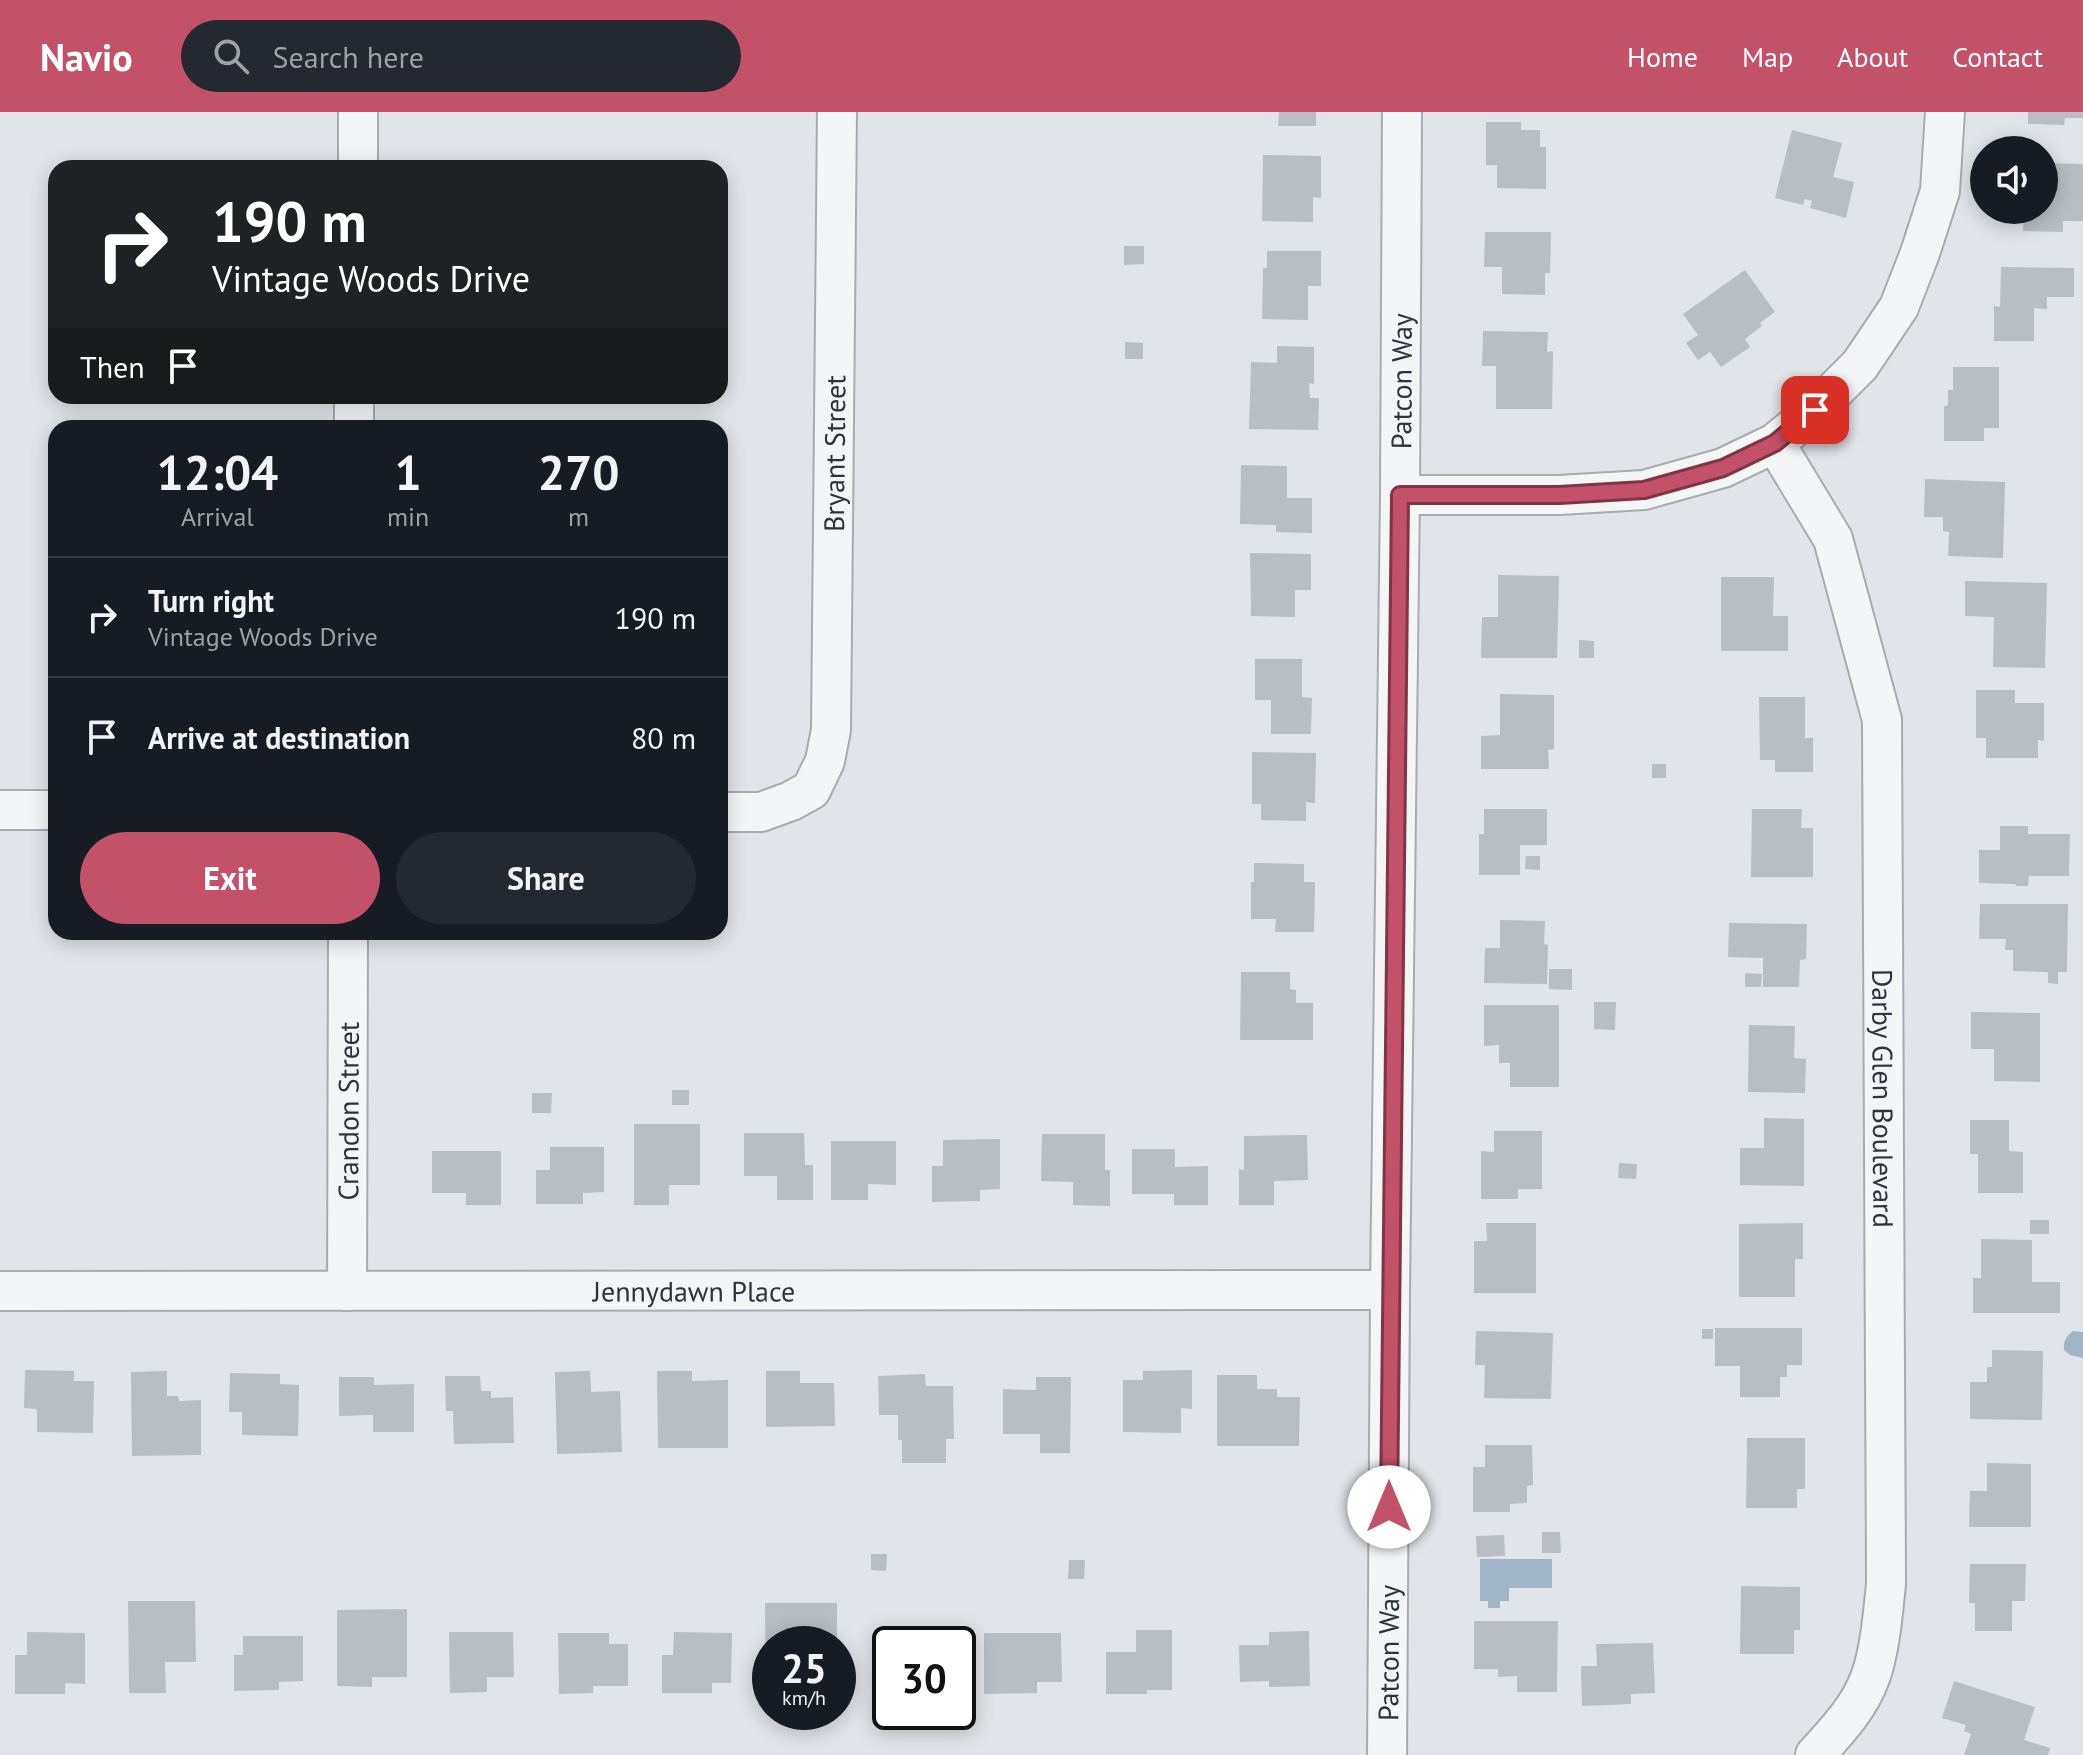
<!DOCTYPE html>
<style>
:root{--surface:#171b24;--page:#242831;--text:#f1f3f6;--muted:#9ea1a6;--line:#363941;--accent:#c35169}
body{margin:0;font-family:"PT Sans",sans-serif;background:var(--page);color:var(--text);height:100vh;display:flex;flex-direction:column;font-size:30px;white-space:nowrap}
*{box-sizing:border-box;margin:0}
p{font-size:26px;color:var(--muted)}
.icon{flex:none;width:44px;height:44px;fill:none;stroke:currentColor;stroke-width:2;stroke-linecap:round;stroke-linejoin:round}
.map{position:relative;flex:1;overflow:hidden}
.sheet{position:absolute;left:48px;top:308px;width:680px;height:520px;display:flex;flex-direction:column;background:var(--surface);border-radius:24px;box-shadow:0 4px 20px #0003}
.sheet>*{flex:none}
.hud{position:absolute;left:48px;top:48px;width:680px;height:244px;border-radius:24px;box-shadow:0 4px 20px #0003;background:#202124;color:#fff;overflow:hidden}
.fabs{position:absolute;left:1970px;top:24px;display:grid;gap:16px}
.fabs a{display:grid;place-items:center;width:88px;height:88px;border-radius:50%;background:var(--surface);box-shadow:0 4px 20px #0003;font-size:40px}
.speed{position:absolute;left:752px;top:1514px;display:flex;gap:16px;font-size:40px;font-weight:700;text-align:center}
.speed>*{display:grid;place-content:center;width:104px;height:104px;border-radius:50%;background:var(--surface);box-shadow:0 4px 20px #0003;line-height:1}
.speed small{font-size:20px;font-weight:400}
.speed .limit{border:4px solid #111;border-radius:12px;background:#fff;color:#111}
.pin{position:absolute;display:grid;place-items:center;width:68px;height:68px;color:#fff;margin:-34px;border-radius:16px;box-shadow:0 4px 12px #0006}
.me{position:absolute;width:88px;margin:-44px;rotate:0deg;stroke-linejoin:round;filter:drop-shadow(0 0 6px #0008)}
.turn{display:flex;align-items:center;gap:28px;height:168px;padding:0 32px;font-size:36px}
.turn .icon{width:104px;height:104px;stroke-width:2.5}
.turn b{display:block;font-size:56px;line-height:68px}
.then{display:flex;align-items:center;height:76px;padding:0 32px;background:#0003;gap:16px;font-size:30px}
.eta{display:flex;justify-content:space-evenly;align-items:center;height:136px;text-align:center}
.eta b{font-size:48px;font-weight:700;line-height:56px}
.action{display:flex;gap:16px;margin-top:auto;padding:16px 32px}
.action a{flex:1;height:92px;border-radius:48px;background:var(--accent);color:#fff;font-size:32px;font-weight:700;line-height:92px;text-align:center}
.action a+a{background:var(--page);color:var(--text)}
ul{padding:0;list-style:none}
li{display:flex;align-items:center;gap:24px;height:120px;padding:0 32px;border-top:2px solid var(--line)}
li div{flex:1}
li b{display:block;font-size:30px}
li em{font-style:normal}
header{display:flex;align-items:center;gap:48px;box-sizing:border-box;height:112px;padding:0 40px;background:var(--accent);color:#fff}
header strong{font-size:38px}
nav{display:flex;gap:44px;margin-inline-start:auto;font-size:28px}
.search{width:560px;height:72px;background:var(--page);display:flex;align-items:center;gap:20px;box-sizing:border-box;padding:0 28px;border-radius:44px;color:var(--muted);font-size:30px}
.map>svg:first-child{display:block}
</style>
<header>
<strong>Navio</strong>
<div class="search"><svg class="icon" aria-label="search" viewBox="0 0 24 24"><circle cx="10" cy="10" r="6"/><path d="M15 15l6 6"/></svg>Search here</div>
<nav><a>Home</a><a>Map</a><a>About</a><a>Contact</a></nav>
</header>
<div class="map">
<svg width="2083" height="1643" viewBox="0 0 2083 1643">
<rect width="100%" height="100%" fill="#e1e4e8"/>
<g fill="#9fb4c5">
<path d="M 2073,1219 L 2083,1220 L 2083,1246 L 2070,1243 L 2064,1238 C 2063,1230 2066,1224 2073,1219 Z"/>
<path d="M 1480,1447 L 1552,1447 L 1552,1476 L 1509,1476 L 1509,1489 L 1500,1489 L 1500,1496 L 1488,1496 L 1488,1489 L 1480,1489 Z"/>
</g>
<g fill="#b9bec5">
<path d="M 1279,0 L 1316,0 L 1316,14 L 1278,14 Z"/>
<path d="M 2028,0 L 2083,0 L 2083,6 L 2065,6 L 2064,13 L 2028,12 Z"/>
<path d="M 1486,10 L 1521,10 L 1521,18 L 1540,18 L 1540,35 L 1546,35 L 1546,77 L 1497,76 L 1497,53 L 1486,53 Z"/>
<path d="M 1792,18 L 1842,31 L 1833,65 L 1854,70 L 1846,106 L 1810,96 L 1812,89 L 1805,87 L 1803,93 L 1775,86 Z"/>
<path d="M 1263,43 L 1321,44 L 1321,86 L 1313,85 L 1313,110 L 1262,109 Z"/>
<path d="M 2044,51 L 2083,52 L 2083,109 L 2063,109 L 2063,120 L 2023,119 L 2024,98 L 2044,98 Z"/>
<path d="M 1485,120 L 1551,120 L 1550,161 L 1545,161 L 1545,183 L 1502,182 L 1502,155 L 1484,155 Z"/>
<path d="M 1124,134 L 1144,134 L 1144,152 L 1124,153 Z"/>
<path d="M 1267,139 L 1321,139 L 1321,174 L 1308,174 L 1308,208 L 1262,207 L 1263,156 L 1267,156 Z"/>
<path d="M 2001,155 L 2074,156 L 2074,185 L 2047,185 L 2047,197 L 2034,196 L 2034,229 L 1994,229 L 1994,194 L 2000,195 Z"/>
<path d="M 1745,158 L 1775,200 L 1760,211 L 1762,214 L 1745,227 L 1750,235 L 1721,255 L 1710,240 L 1698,248 L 1686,231 L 1698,223 L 1683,202 Z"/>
<path d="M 1483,219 L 1548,220 L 1547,240 L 1553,239 L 1552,297 L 1496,297 L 1496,254 L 1482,254 Z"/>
<path d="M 1125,230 L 1143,231 L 1143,247 L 1125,247 Z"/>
<path d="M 1277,234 L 1314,235 L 1314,272 L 1309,271 L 1310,286 L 1319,286 L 1318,318 L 1249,317 L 1251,250 L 1277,251 Z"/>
<path d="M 1953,255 L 1999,255 L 1999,316 L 1984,316 L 1984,329 L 1944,329 L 1944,295 L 1948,293 L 1948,278 L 1953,278 Z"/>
<path d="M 1241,353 L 1287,354 L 1287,386 L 1312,386 L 1312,421 L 1276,420 L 1276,413 L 1240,412 Z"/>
<path d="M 1925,367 L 2005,370 L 2003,446 L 1948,444 L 1949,420 L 1943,419 L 1943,405 L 1924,405 Z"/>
<path d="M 1250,441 L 1311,442 L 1311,478 L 1295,478 L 1295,505 L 1251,504 Z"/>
<path d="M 1498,463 L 1559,464 L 1557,546 L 1481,546 L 1482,505 L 1498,505 Z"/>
<path d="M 1721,465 L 1774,465 L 1773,504 L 1788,504 L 1788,539 L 1721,539 Z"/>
<path d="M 1965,469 L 2047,471 L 2045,556 L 1993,555 L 1994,505 L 1965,504 Z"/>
<path d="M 1579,528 L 1594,529 L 1594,546 L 1579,546 Z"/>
<path d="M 1255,547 L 1302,547 L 1302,585 L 1312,586 L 1311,622 L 1271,622 L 1271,588 L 1255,588 Z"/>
<path d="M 1976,578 L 2015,578 L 2015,591 L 2044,591 L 2044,629 L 2038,628 L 2038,646 L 1986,646 L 1986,626 L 1976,626 Z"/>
<path d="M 1500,582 L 1554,583 L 1554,637 L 1548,638 L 1549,657 L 1481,657 L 1481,624 L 1500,623 Z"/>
<path d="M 1759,585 L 1805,585 L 1805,626 L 1813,626 L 1813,660 L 1775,660 L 1775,648 L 1760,648 Z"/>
<path d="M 1252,640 L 1316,641 L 1315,691 L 1306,690 L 1306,709 L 1261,708 L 1261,692 L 1252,692 Z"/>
<rect x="1652" y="652" width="14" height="14"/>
<path d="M 1484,697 L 1547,697 L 1547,733 L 1520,733 L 1520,763 L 1479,763 L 1479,722 L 1484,722 Z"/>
<path d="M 1752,697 L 1802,697 L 1801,716 L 1813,716 L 1813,765 L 1751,765 Z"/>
<path d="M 2000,714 L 2028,714 L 2028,722 L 2070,722 L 2069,764 L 2029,764 L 2028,774 L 2016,774 L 2016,772 L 1979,771 L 1979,738 L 2000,738 Z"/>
<path d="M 1526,744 L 1540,744 L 1540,758 L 1525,757 Z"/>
<path d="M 1254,751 L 1304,752 L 1304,770 L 1315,770 L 1314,820 L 1275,820 L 1276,807 L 1251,807 L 1251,770 L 1254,770 Z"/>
<path d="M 1980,792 L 2068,792 L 2067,860 L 2058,860 L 2058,872 L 2048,871 L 2048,860 L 2013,859 L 2013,838 L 2005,838 L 2006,827 L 1979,827 Z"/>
<path d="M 1500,808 L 1545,809 L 1544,832 L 1548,833 L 1547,872 L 1484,871 L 1485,836 L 1500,836 Z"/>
<path d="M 1729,811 L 1807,812 L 1806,847 L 1800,848 L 1799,875 L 1763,875 L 1763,846 L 1728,845 Z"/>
<path d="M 1549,857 L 1572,857 L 1572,878 L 1549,877 Z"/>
<path d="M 1241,860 L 1290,860 L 1290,877 L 1296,878 L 1296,891 L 1313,891 L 1313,928 L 1240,928 Z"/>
<path d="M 1745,861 L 1762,862 L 1761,875 L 1745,875 Z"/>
<path d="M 1594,890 L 1616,890 L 1615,918 L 1594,917 Z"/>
<path d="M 1484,893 L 1559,893 L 1559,975 L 1510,975 L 1510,951 L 1499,951 L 1499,933 L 1484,934 Z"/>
<path d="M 1971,900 L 2040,901 L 2040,970 L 1994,969 L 1994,937 L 1971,937 Z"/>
<path d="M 1749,913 L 1795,914 L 1794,946 L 1806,947 L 1805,981 L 1748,980 Z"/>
<rect x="672" y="978" width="17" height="15"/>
<path d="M 532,981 L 552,981 L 551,1001 L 532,1001 Z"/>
<path d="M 1764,1006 L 1804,1007 L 1804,1074 L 1740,1073 L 1740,1036 L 1764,1036 Z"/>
<path d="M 1970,1008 L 2009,1008 L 2009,1039 L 2023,1040 L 2023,1081 L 1978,1081 L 1978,1042 L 1970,1042 Z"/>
<path d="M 634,1012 L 700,1012 L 700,1073 L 669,1073 L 669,1093 L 634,1093 Z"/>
<path d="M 1494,1019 L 1542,1019 L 1542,1077 L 1518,1077 L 1518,1087 L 1481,1087 L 1481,1039 L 1494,1040 Z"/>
<path d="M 744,1021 L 804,1021 L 805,1053 L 813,1053 L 813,1088 L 777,1088 L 777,1064 L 744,1064 Z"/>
<path d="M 1042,1022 L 1105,1022 L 1105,1058 L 1110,1058 L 1110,1094 L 1073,1093 L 1073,1070 L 1041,1069 Z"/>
<path d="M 1307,1023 L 1308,1068 L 1274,1069 L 1274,1093 L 1239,1093 L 1239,1057 L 1244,1058 L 1244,1024 Z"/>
<path d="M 1000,1027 L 1000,1077 L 980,1078 L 980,1089 L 932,1090 L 932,1054 L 943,1054 L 943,1028 Z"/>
<path d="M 831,1029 L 896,1029 L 896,1073 L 868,1072 L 868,1088 L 831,1088 Z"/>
<path d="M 550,1035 L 604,1035 L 604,1080 L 583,1081 L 583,1092 L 536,1092 L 536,1058 L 550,1058 Z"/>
<path d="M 1132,1037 L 1175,1037 L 1175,1055 L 1208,1054 L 1208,1093 L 1174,1093 L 1174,1082 L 1132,1082 Z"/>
<path d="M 432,1039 L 501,1039 L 501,1093 L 466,1093 L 466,1081 L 432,1081 Z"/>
<path d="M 1619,1051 L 1637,1052 L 1636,1067 L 1618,1066 Z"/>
<rect x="2030" y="1108" width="19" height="14"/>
<path d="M 1486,1111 L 1536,1111 L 1536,1181 L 1474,1181 L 1474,1129 L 1487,1129 Z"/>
<path d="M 1803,1111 L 1803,1147 L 1795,1147 L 1795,1185 L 1739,1185 L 1739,1112 Z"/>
<path d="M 1981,1127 L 2032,1128 L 2032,1170 L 2060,1170 L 2060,1201 L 1973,1201 L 1973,1166 L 1981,1166 Z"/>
<path d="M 1715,1216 L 1802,1216 L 1802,1253 L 1787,1253 L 1787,1265 L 1780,1265 L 1780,1285 L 1740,1285 L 1740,1254 L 1715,1254 Z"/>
<rect x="1702" y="1217" width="11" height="10"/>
<path d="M 1476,1219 L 1553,1221 L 1551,1287 L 1484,1286 L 1485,1253 L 1475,1253 Z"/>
<path d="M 1992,1238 L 2043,1239 L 2042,1308 L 1970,1307 L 1970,1270 L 1987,1270 L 1987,1255 L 1992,1255 Z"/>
<path d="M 25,1258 L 74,1259 L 74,1269 L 94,1269 L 93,1321 L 37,1320 L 37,1297 L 24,1296 Z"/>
<path d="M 1192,1258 L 1192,1297 L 1181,1296 L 1181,1321 L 1123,1320 L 1123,1268 L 1143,1268 L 1143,1259 Z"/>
<path d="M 167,1259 L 167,1284 L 178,1284 L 179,1289 L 201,1288 L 201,1343 L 132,1344 L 131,1260 Z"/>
<path d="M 590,1259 L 591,1280 L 620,1279 L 622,1340 L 557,1342 L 555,1260 Z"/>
<path d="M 657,1259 L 692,1259 L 692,1269 L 728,1268 L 728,1336 L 658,1336 Z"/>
<path d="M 766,1259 L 800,1259 L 800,1271 L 834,1271 L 835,1314 L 766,1315 Z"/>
<path d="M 230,1261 L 280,1262 L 280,1272 L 299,1273 L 298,1324 L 242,1323 L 242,1300 L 229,1300 Z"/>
<path d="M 925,1262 L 926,1274 L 953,1274 L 954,1327 L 946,1327 L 946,1351 L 902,1351 L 902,1328 L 898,1328 L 898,1303 L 879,1303 L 878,1264 Z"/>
<path d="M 1217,1263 L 1257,1263 L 1257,1277 L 1277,1277 L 1277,1285 L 1300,1285 L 1299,1334 L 1217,1334 Z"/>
<path d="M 445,1264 L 480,1264 L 481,1279 L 491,1279 L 491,1286 L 513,1285 L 514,1331 L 454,1332 L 453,1299 L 446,1299 Z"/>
<path d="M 339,1265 L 374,1265 L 374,1273 L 414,1272 L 414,1320 L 373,1320 L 373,1303 L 339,1304 Z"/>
<path d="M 1036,1265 L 1071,1265 L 1070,1341 L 1040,1341 L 1040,1322 L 1003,1322 L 1003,1277 L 1036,1278 Z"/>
<path d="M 1747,1326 L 1805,1326 L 1805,1377 L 1797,1377 L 1797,1396 L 1746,1396 Z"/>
<path d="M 1485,1333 L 1532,1333 L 1533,1373 L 1527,1374 L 1527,1391 L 1510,1392 L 1510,1400 L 1473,1400 L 1473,1355 L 1485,1355 Z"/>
<path d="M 1987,1351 L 2031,1352 L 2031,1415 L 1969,1415 L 1970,1379 L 1987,1379 Z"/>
<path d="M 1542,1420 L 1560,1420 L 1561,1441 L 1542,1441 Z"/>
<path d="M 1504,1423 L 1505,1444 L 1477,1445 L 1476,1424 Z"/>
<path d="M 871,1442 L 887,1442 L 886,1459 L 871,1458 Z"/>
<path d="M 1069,1448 L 1085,1448 L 1084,1467 L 1068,1467 Z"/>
<path d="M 1970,1452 L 2026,1452 L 2025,1489 L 2012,1489 L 2012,1519 L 1975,1519 L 1975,1491 L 1969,1491 Z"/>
<path d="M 1741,1474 L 1800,1475 L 1800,1518 L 1794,1518 L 1794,1542 L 1740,1542 Z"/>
<path d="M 128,1489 L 195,1489 L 196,1550 L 165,1550 L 166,1581 L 129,1581 Z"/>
<path d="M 765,1491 L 837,1491 L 837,1532 L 770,1532 L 770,1575 L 766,1575 Z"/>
<path d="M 407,1497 L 407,1565 L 372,1565 L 372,1575 L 337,1574 L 337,1498 Z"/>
<path d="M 1474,1509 L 1558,1509 L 1557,1580 L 1517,1580 L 1517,1564 L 1498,1565 L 1498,1557 L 1474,1557 Z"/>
<path d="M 876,1517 L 951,1517 L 952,1532 L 890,1532 L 890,1575 L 876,1575 Z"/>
<path d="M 1136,1518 L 1172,1518 L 1172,1578 L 1147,1578 L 1147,1582 L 1106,1582 L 1106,1540 L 1136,1540 Z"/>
<path d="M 1309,1519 L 1310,1574 L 1269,1575 L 1269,1569 L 1240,1570 L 1239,1533 L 1269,1533 L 1269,1520 Z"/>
<path d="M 27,1520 L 85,1521 L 85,1572 L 65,1571 L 65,1582 L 15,1582 L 15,1543 L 27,1543 Z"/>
<path d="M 449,1520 L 513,1520 L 514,1565 L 487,1565 L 487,1580 L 450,1581 Z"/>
<path d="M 674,1520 L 732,1521 L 731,1571 L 712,1571 L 712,1581 L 662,1581 L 662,1543 L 673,1543 Z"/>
<path d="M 558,1521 L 609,1521 L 609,1532 L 628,1532 L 628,1574 L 593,1574 L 593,1581 L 559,1582 Z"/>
<path d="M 984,1521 L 1061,1521 L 1062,1570 L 1037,1570 L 1037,1581 L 984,1582 Z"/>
<path d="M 243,1524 L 303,1524 L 303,1569 L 279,1570 L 279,1578 L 234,1579 L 234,1543 L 243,1543 Z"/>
<path d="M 1653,1531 L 1655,1581 L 1631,1582 L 1631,1592 L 1582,1594 L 1581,1554 L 1597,1554 L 1596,1532 Z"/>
<path d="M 1954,1569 L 2035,1595 L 2024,1628 L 2050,1636 L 2048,1643 L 1964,1643 L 1971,1622 L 1964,1619 L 1966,1613 L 1942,1606 Z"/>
</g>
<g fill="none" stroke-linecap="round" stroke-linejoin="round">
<g stroke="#a7abb2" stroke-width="42">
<g id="minor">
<path d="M 358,56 L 358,0"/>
<path d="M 354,316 L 354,284"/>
<path id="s1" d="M 1775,331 L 1833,427 L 1882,608 L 1886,1472 C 1883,1501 1880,1539 1870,1566 C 1859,1596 1836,1620 1815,1643"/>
<path d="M 1400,383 L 1559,383 L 1644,378 L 1723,356 L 1775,331 L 1815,298 L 1860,253 L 1899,195 L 1920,141 L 1940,79 L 1945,0"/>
<path d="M 0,698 L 56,698"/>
<path id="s2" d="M 720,700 L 761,700 L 791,689 L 811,678 L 825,649 L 831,618 L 837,0"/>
<path id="s3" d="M 0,1179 L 1390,1178"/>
<path id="s4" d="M 347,1179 L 348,820"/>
<path id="s5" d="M 1387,1643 L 1390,1178 L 1400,383 L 1402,0"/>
</g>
</g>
<use href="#minor" stroke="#f3f5f7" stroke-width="38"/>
</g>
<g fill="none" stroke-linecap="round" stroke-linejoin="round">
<g stroke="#7f3544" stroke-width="20">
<path id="route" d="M 1389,1395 L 1400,383 L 1559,383 L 1644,378 L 1723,356 L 1775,331 L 1815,298"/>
</g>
<use href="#route" stroke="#c35169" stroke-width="14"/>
</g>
<g text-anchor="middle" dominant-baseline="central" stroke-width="6" stroke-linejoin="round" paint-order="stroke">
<g font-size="28" fill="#2b333f" stroke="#f0f3f6">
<text stroke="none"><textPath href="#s5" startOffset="1374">Patcon Way</textPath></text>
<text stroke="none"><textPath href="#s2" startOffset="436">Bryant Street</textPath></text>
<text stroke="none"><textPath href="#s1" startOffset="678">Darby Glen Boulevard</textPath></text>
<text stroke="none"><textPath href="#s4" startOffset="180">Crandon Street</textPath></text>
<text stroke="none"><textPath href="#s3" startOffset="694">Jennydawn Place</textPath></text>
<text stroke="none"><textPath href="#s5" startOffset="102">Patcon Way</textPath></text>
</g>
</g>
</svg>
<div class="fabs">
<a><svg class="icon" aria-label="sound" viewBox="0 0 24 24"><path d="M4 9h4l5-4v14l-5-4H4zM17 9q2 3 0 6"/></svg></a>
</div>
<div class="speed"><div>25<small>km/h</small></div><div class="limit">30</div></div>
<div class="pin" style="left:1815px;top:298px;background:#d93025"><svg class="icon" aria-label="arrive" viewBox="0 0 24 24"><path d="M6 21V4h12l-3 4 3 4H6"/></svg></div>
<svg class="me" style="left:1389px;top:1395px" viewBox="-20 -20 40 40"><circle r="19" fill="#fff"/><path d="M0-13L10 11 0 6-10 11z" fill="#c35169"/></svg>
<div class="hud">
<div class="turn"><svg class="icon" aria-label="right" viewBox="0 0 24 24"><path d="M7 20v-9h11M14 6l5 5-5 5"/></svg><div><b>190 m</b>Vintage Woods Drive</div></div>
<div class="then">Then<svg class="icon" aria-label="arrive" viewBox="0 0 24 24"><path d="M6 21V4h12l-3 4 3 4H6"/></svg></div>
</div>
<section class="sheet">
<div class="eta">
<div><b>12:04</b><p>Arrival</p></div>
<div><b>1</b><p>min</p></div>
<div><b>270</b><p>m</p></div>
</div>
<ul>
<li><svg class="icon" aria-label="right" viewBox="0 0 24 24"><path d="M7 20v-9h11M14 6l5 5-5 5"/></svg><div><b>Turn right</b><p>Vintage Woods Drive</p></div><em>190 m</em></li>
<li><svg class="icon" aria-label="arrive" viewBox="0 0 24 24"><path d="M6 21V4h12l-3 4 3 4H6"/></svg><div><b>Arrive at destination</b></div><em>80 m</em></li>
</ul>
<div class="action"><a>Exit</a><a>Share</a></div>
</section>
</div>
